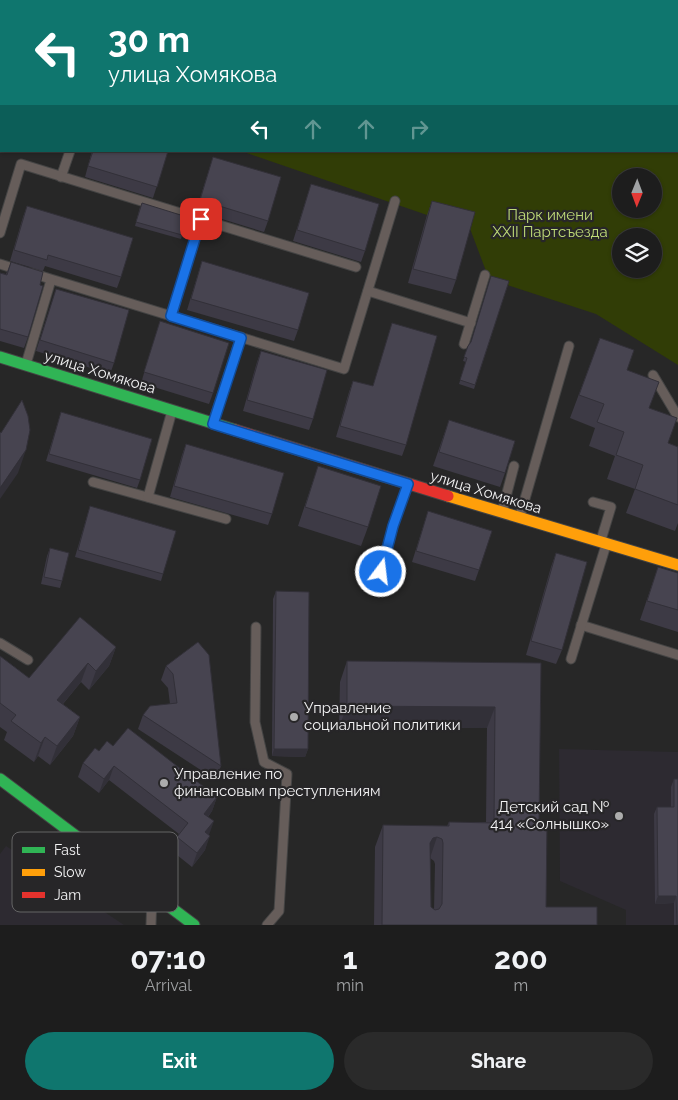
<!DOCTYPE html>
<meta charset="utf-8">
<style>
:root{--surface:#1d1d1d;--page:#2a2a2a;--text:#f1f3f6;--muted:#a0a2a4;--line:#3b3b3b;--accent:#0f766e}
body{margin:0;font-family:Raleway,sans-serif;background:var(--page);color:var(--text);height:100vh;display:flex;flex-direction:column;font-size:19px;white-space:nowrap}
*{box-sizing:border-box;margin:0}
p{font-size:16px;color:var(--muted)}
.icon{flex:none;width:28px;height:28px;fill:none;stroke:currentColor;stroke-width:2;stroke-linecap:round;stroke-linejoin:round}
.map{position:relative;height:925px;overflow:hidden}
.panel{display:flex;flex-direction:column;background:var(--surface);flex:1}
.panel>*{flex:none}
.hud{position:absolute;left:0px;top:0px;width:679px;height:152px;box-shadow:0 1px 4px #0004,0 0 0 1px var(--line);background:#0f766e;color:#fff;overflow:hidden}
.needle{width:32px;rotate:181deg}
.controls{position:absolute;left:612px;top:168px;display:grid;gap:10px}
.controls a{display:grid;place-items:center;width:50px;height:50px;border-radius:50%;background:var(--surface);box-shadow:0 1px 4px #0004,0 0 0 1px var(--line);font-size:25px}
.pin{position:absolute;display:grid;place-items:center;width:42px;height:42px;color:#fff;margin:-21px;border-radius:10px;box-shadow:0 2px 8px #0006}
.me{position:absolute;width:55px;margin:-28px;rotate:15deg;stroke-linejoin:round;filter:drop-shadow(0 0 4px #0008)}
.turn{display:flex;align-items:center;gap:18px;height:105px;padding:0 25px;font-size:22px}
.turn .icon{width:65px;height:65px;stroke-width:2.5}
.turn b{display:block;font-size:35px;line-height:42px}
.lanes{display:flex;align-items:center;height:48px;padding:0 25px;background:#0003;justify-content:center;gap:25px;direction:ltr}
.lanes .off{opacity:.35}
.eta{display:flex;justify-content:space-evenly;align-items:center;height:85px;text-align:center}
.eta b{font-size:30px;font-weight:700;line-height:35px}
.action{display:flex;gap:10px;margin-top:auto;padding:10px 25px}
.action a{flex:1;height:58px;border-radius:30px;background:var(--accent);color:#fff;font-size:20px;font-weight:700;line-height:58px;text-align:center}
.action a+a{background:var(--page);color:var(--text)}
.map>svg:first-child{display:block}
</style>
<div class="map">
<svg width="678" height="925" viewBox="0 0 678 925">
<rect width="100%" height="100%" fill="#272727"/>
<g fill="#2d2a31">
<path d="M 559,749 L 678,752 L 678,925 L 626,925 L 626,910 L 560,881 Z"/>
<path d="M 6,846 L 124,925 L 0,925 L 0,854 Z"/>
</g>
<path fill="#313d06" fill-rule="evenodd" d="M 28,0 L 678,0 L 678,365 L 596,314 L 489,279 L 469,226 L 427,215 L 241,151 L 678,151 L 678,1 ZM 621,176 L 654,176 L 654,209 L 621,209 ZM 621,236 L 654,236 L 654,269 L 621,269 Z"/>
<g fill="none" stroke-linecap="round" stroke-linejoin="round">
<g stroke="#444" stroke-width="11">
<g id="lane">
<path d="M 0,13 L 1,12"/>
<path d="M 61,177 L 70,151"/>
<path d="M 0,233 L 21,164 L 356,267"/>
<path d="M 0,264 L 19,270"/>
<path d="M 31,273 L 344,369 L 395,201"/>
<path d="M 368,291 L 471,323"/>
<path d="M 171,316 L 201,219"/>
<path d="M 464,344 L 485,275"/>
<path d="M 26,364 L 51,280"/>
<path d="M 653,375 L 678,417"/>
<path d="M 213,423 L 241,337"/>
<path d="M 93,482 L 226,519"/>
<path d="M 148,497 L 172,411"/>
<path d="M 593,502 L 611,507 L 601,540"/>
<path d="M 502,512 L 514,466"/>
<path d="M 520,516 L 569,346"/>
<path d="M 381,572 L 393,526 L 408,484"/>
<path d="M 581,625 L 678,655"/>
<path d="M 256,627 L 255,722 L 264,762 L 287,774 L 279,911 L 267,925"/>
<path d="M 0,643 L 28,660"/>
<path d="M 571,659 L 606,545"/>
<path d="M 151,925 L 152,896"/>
</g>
</g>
<g stroke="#444" stroke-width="19">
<path id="street" d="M 5,0 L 6,1"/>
</g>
<g stroke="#444" stroke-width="13">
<g id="fast">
<path d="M 0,357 L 235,430"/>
<path d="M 0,779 L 194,925"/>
</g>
</g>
<g stroke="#444" stroke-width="13">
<path id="slow" d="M 448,496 L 678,565"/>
</g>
<g stroke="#444" stroke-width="13">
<path id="jam" d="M 235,430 L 448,496"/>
</g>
<use href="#lane" stroke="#665d5a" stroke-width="9"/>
<use href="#street" stroke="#665d5a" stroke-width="18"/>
<use href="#fast" stroke="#30b455" stroke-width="11"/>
<use href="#slow" stroke="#ff9f0a" stroke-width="11"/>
<use href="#jam" stroke="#e5322d" stroke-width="11"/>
</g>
<g fill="#3d3a45" fill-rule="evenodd">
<path d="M 1,95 L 1,105 L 0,104 L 0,98 Z"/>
<path d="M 92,151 L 168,151 L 153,198 L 85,177 Z"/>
<path d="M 213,157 L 268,221 L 264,232 L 196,211 Z"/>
<path d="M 311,184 L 365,251 L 361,262 L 293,241 Z"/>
<path d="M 432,201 L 456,280 L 451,294 L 408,283 L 427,215 Z"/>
<path d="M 27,206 L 121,277 L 117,288 L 45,266 L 43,271 L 10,261 L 23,217 Z"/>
<path d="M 140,207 L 187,217 L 181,239 L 135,226 Z"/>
<path d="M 202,261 L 298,330 L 294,341 L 187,310 Z"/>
<path d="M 11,262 L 40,285 L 28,337 L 24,348 L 0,341 L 0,273 L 6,274 Z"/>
<path d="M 509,281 L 474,389 L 459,384 L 466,362 L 463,361 L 468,346 L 471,342 Z"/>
<path d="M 56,289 L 114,363 L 110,374 L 36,351 Z"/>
<path d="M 160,321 L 213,393 L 209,404 L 141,383 Z"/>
<path d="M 392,323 L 406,445 L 402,456 L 336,437 L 349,392 L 353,381 L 373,386 Z"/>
<path d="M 600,338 L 627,370 L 649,408 L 668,443 L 678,447 L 678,523 L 675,531 L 626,513 L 635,489 L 607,479 L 615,456 L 589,446 L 595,428 L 570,418 Z"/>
<path d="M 261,351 L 313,419 L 309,430 L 243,411 L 257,362 Z"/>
<path d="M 61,412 L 140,480 L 137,488 L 46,461 Z"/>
<path d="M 449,420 L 505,473 L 500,487 L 433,466 Z"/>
<path d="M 186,444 L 272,514 L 268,525 L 170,497 L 182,455 Z"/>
<path d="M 318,466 L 368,527 L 361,546 L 298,526 Z"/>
<path d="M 90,506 L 163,574 L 161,581 L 75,557 Z"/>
<path d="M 428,511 L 479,570 L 475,581 L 412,562 Z"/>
<path d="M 50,548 L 62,581 L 60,588 L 41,584 L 47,556 Z"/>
<path d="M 556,553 L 562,650 L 556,664 L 526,655 L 551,567 Z"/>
<path d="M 658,567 L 678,573 L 678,632 L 640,620 Z"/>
<path d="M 276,591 L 308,749 L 305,757 L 272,756 L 273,599 Z"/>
<path d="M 198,642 L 221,766 L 216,780 L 138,729 L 143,715 L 170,704 L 168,688 L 161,680 L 166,666 Z"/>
<path d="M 116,647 L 109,666 L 89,690 L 81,682 L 63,704 L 80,717 L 73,736 L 50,765 L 38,756 L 34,762 L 4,740 L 7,732 L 0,727 L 0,656 L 29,678 Z"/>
<path d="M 347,661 L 541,663 L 539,823 L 546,907 L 597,925 L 374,925 L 375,847 L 383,825 L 447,826 L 449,822 L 486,822 L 487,728 L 339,727 L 340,682 ZM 430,858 L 434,861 L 435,864 L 434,910 L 431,907 Z"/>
<path d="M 113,746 L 217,797 L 212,811 L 208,817 L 209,835 L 205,850 L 192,867 L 172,851 L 177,837 L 179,834 L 109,780 L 99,793 L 78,777 L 83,763 L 99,751 Z"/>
<path d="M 674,779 L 678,925 L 674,925 L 674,903 L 655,904 L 654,814 L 657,807 L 671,807 L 671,787 Z"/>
</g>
<g fill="#323038">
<path d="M 26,450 L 18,473 L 0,499 L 0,488 Z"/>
<path d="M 116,647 L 109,666 L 89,690 L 96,671 Z"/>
<path d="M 88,663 L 81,682 L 50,719 L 57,700 Z"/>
<path d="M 347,706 L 495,707 L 487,728 L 339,727 Z"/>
<path d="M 80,717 L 73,736 L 50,765 L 57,746 Z"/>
<path d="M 45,737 L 38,756 L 34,762 L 41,743 Z"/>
<path d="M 274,749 L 308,749 L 305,757 L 272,756 Z"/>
<path d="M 114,766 L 109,780 L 99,793 L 104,779 Z"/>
<path d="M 217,797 L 212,811 L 199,828 L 204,814 Z"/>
<path d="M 214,821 L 209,835 L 205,832 Z"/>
<path d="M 210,836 L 205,850 L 192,867 L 197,853 Z"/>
<path d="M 437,837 L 430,858 L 430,843 L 433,838 Z"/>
<path d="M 658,896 L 676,896 L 674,903 L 655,904 Z"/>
</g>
<g fill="#474450" stroke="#323038" fill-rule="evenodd">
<path d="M 93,151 L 168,151 L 157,187 L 88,166 Z"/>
<path d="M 213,157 L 281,177 L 268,221 L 200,200 Z"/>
<path d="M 311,184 L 379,204 L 365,251 L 297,230 Z"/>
<path d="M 432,201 L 475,212 L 456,280 L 413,269 Z"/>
<path d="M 142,203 L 187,217 L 182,235 L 136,222 Z"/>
<path d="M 27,206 L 133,238 L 121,277 L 48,255 L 47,260 L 14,250 Z"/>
<path d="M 202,261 L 309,293 L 298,330 L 191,299 Z"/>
<path d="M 11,262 L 43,272 L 40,285 L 43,286 L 28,337 L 0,329 L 0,273 L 7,275 Z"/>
<path d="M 491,276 L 509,281 L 475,385 L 460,380 L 467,358 L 464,357 L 468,346 L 471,342 Z"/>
<path d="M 56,289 L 129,310 L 114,363 L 40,340 Z"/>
<path d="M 160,321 L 229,343 L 213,393 L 144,372 Z"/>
<path d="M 392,323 L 437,336 L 406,445 L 340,426 L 353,381 L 373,386 Z"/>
<path d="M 600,338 L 634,350 L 627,370 L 659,382 L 649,408 L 677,418 L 668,443 L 678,447 L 678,505 L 635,489 L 643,465 L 616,455 L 624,432 L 597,422 L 604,404 L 579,395 Z"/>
<path d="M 261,351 L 327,370 L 313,419 L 247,400 Z"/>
<path d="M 22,400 L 28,416 L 30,430 L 26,450 L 0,488 L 0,432 L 1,433 Z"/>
<path d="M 61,412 L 152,439 L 140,480 L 49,454 Z"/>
<path d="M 449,420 L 515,441 L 505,473 L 439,452 Z"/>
<path d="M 186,444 L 284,473 L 272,514 L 174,486 Z"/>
<path d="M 318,466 L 381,486 L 368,527 L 305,507 Z"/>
<path d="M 90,506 L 176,531 L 163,574 L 78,550 Z"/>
<path d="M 428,511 L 492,531 L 479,570 L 416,551 Z"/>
<path d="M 50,548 L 69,553 L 62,581 L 44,577 Z"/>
<path d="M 556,553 L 587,562 L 562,650 L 531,641 Z"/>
<path d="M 658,567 L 678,573 L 678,610 L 647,601 Z"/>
<path d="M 276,591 L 309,592 L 308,749 L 274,749 Z"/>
<path d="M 80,617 L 116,647 L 96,671 L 88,663 L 57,700 L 80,717 L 57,746 L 45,737 L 41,743 L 11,721 L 16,715 L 0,703 L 0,656 L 29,678 Z"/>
<path d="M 198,642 L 209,655 L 221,766 L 143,715 L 150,706 L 177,703 L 173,674 L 166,666 Z"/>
<path d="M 347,661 L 541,663 L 539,823 L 547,823 L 546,907 L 597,907 L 597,925 L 382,925 L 383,825 L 449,826 L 449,822 L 494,823 L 495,707 L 347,706 ZM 437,837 L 442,839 L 443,843 L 442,904 L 439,909 L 435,910 L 431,907 L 430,843 L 433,838 Z"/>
<path d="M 128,728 L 217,797 L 204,814 L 214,821 L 205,832 L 210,836 L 197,853 L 177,837 L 188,823 L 114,766 L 104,779 L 83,763 L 95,748 L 99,751 L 107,741 L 113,746 Z"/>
<path d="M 674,779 L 678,779 L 678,925 L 677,925 L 676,896 L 658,896 L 657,807 L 674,807 Z"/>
</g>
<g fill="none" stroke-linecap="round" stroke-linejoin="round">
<g stroke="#114b97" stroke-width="12">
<path id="route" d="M 201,219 L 171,316 L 241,338 L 213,424 L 408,484 L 393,526 L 381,572"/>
</g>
<use href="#route" stroke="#1a73e8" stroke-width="9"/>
</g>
<g fill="#acacac" stroke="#272628" stroke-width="2">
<circle cx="294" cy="717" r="5"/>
<circle cx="164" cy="783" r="5"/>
<circle cx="619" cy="816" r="5"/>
</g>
<g text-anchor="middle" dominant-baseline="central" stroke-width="4.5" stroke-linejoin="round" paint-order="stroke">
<g font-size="15" fill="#bfdb78" stroke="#272628">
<text x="550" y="215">Парк имени<tspan x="550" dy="17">XXII Партсъезда</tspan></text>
</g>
<g font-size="15" fill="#f3f3f4" stroke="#272628">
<text transform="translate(100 372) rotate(17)">улица Хомякова</text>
<text transform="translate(486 492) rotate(17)">улица Хомякова</text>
</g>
<g font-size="15" fill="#f3f3f4" stroke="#272628" text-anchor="start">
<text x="304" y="708">Управление<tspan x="304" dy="17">социальной политики</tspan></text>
<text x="174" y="774">Управление по<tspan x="174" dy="17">финансовым преступлениям</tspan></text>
<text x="609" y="807" text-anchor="end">Детский сад №<tspan x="609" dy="17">414 «Солнышко»</tspan></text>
</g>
</g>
<rect x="12" y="832" width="166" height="80" rx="8" fill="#272628" stroke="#646465" stroke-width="1"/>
<rect x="22" y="847" width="23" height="6" fill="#30b455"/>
<rect x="22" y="869" width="23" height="7" fill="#ff9f0a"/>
<rect x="22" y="892" width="23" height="6" fill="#e5322d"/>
<g font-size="14" fill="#f3f3f4">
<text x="54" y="855">Fast</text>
<text x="54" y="877">Slow</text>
<text x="54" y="900">Jam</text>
</g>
</svg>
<div class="controls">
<a><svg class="needle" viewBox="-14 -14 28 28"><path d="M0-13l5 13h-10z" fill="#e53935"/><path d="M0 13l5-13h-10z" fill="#a0a2a4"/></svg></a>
<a><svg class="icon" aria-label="layers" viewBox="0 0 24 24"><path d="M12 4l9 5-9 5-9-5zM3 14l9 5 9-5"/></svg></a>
</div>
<div class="pin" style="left:201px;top:219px;background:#d93025"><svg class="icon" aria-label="arrive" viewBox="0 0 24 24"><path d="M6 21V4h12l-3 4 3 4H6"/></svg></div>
<svg class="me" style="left:381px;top:572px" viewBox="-20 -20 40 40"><circle r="17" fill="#1a73e8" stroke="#fff" stroke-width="3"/><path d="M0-11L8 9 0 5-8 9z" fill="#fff"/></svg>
<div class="hud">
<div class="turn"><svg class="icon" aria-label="left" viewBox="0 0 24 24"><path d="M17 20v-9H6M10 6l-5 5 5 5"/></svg><div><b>30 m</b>улица Хомякова</div></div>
<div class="lanes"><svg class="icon" aria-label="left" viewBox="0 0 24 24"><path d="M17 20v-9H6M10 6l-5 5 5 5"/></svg><svg class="icon off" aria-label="ahead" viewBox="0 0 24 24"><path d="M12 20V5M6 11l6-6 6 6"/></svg><svg class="icon off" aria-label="ahead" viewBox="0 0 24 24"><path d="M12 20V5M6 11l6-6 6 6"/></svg><svg class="icon off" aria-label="right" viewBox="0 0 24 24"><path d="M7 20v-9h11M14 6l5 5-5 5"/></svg></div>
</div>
</div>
<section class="panel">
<div class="eta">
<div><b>07:10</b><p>Arrival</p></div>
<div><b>1</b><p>min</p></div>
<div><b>200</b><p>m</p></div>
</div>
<div class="action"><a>Exit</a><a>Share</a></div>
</section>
